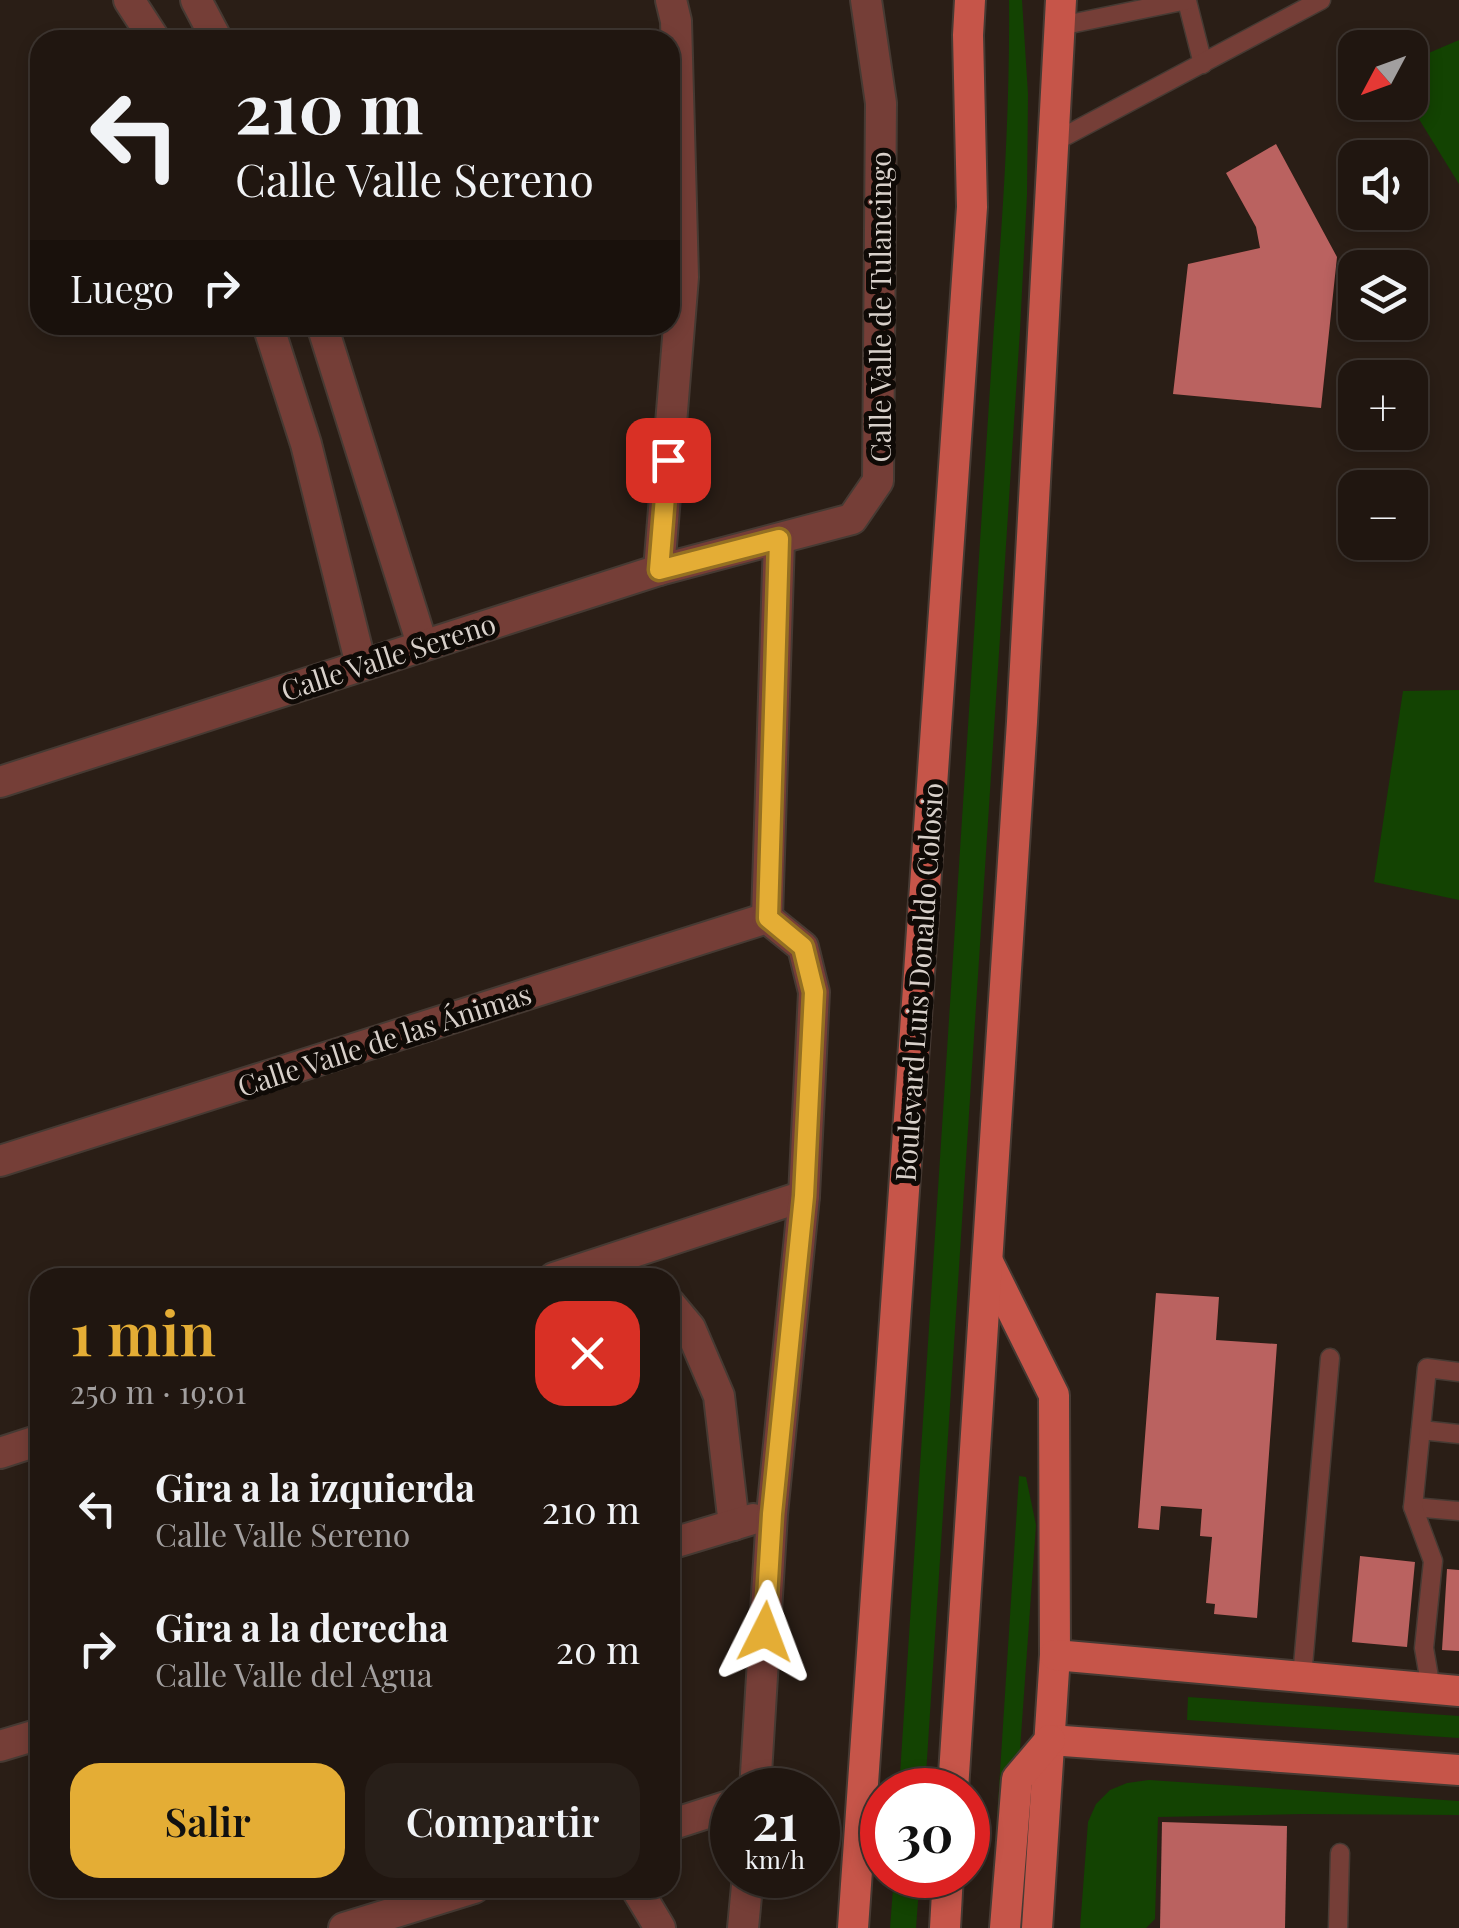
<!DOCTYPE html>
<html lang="es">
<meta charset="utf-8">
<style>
:root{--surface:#201610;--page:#281f19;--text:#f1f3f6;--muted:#a29f9f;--line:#3d3530;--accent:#e4ad35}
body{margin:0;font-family:"Playfair Display",serif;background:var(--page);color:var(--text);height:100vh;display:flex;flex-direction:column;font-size:38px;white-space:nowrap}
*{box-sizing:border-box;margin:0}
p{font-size:32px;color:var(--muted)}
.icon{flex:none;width:55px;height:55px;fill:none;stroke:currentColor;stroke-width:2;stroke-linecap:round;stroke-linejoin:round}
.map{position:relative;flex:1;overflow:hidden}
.side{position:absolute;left:30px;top:1268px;width:650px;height:630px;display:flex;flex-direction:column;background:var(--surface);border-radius:30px;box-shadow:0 5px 15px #0003,0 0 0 2px var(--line)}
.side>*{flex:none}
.guide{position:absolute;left:30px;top:30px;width:650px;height:305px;border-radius:30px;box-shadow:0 5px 15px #0003,0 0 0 2px var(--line);background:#201610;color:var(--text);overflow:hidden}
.needle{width:65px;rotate:229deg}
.fabs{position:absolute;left:1338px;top:30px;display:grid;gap:20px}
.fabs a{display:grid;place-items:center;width:90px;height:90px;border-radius:20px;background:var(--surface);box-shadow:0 5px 15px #0003,0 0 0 2px var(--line);font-size:50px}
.speed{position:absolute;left:710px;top:1768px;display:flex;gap:20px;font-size:50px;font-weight:700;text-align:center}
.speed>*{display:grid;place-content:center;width:130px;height:130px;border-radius:50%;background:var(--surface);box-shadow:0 5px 15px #0003,0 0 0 2px var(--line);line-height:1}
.speed small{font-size:25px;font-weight:400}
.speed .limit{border:15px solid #d22;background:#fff;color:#111}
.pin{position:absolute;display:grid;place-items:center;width:85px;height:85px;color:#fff;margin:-42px;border-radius:20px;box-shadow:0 5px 15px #0006}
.me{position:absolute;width:110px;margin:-55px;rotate:3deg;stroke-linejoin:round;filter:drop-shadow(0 0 8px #0008)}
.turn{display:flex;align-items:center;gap:35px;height:210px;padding:0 40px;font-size:45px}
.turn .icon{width:130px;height:130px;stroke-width:2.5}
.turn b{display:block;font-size:70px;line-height:85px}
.then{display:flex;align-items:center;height:95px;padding:0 40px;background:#0003;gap:20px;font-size:38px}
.round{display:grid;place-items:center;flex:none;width:105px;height:105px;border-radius:30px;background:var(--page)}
.headline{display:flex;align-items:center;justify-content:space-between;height:170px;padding:0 40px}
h1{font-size:60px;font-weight:600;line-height:75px;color:var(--accent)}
.cta{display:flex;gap:20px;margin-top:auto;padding:20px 40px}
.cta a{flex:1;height:115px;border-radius:30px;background:var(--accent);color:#111;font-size:40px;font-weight:600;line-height:115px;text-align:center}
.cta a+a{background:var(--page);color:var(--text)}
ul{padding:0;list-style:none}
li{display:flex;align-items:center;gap:30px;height:140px;padding:0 40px}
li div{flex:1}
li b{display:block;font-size:38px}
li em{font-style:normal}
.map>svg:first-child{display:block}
</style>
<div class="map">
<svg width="1459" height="1928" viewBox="0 0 1459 1928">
<rect width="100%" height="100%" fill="#2a1e16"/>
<g fill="#134302">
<path d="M 1009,0 L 1022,0 L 1028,94 L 1027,195 L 1020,330 L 925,1790 L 899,1790 L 994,326 C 1003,217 1010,109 1009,0 Z"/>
<path d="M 1459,40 L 1459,184 L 1409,103 L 1410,61 Z"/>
<path d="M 1459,690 L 1459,900 L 1374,882 L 1403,691 Z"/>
<path d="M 1019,1476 L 1026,1477 L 1036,1525 L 1019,1764 L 997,1928 L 990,1928 Z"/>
<path d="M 1188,1697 L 1459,1716 L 1459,1738 L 1187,1720 Z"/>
<path d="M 1149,1780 L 1459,1801 L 1459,1815 L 1302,1814 L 1158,1817 L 1155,1919 L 1146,1928 L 1080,1928 L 1088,1822 L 1096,1804 L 1110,1790 L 1127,1783 Z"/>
<path d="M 894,1875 L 920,1875 L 916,1928 L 890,1928 Z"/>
</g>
<g fill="#ba6260">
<path d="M 1276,144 L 1337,257 L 1321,408 L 1173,394 L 1188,264 L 1260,248 L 1256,227 L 1226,173 Z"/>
<path d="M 1156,1293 L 1219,1297 L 1216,1340 L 1277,1344 L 1257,1618 L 1214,1614 L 1215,1604 L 1206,1603 L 1212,1537 L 1200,1536 L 1202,1509 L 1161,1506 L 1159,1530 L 1138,1528 Z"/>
<path d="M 1360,1556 L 1415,1562 L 1407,1647 L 1352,1642 Z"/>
<path d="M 1447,1569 L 1459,1570 L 1459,1651 L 1442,1650 Z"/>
<path d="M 1162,1822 L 1287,1826 L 1285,1928 L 1160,1928 Z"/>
</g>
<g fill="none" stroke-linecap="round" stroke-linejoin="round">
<g stroke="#463a33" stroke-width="21">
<g id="lane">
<path d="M 1187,1 L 1203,64"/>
<path d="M 1060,26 L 1187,0"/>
<path d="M 1054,142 L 1321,0"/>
<path d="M 1421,1430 L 1459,1434"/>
<path d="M 1413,1507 L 1459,1511"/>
<path d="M 1302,1677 L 1330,1358"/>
<path d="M 1431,1689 L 1424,1648 L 1433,1561 L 1413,1507 L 1427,1368 L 1459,1372"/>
<path d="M 1338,1928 L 1340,1853"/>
</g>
</g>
<g stroke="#463a33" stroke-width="34">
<g id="street">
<path d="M 129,0 L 155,40"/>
<path d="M 196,0 L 217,40"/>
<path d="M 268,325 L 306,444 L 361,665"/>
<path d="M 322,325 L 422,644"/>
<path d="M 659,570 L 683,277 L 676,21 L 671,0"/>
<path d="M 0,782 L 659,570 L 852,519 L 878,481 L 881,103 L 866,0"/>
<path d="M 767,918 L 779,539"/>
<path d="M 0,1161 L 767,918"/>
<path d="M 554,1278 L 804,1196"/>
<path d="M 670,1304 L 690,1328 L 719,1396 L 734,1525"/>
<path d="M 0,1453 L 40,1440"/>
<path d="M 670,1544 L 753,1519"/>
<path d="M 0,1746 L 40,1734"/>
<path d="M 755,1790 L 772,1514 L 804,1196 L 814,992 L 803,947 L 767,918"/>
<path d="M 670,1825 L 732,1805"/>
<path d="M 636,1888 L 660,1928"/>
<path d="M 344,1928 L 474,1888"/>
<path d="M 743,1928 L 748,1875"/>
</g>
</g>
<g stroke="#463a33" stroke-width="34">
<g id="primary">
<path d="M 988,1262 L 1054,1395 L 1055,1655 L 1037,1928"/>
<path d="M 1055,1655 L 1459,1691"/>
<path d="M 1050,1740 L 1459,1770"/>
<path d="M 953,1790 L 1022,722 L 1061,0"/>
<path d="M 853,1928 L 972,207 L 968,35 L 970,0"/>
<path d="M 945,1928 L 948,1875"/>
<path d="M 1005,1928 L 1017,1779 L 1050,1740"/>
</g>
</g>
<use href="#lane" stroke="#753e37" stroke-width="18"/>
<use href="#street" stroke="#753e37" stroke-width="30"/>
<use href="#primary" stroke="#c65549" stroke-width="30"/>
</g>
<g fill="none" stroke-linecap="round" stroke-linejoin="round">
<g stroke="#947022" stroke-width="25">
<path id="route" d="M 668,460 L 659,570 L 779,539 L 768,918 L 803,947 L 814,992 L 804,1196 L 772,1514 L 765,1632"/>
</g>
<use href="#route" stroke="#e4ad35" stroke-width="18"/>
</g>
<g text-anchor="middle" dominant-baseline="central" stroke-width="10" stroke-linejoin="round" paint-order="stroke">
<g font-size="28" fill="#d8d0ca" stroke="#0f0a06">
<text transform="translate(879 307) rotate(-90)">Calle Valle de Tulancingo</text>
<text transform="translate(388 656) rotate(-18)">Calle Valle Sereno</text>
<text transform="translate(918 982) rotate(-86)">Boulevard Luis Donaldo Colosio</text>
<text transform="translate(384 1039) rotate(-18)">Calle Valle de las Ánimas</text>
</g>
</g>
</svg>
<div class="fabs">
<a><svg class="needle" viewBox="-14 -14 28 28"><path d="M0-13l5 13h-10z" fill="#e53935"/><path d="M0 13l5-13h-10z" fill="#a29f9f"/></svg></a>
<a><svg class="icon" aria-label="sound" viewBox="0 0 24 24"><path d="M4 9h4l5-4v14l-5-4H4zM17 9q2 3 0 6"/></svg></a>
<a><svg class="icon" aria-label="layers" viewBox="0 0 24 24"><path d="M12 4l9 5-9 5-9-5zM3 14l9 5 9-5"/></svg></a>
<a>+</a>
<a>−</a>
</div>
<div class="speed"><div>21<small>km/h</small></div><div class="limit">30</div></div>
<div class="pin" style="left:668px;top:460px;background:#d93025"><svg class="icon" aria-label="arrive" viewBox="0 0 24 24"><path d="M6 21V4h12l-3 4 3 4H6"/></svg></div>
<svg class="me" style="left:765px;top:1632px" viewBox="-20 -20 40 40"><path d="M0-17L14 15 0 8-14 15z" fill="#e4ad35" stroke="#fff" stroke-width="4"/></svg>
<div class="guide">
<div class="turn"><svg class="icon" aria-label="left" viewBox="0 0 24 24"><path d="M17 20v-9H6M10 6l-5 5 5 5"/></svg><div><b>210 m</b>Calle Valle Sereno</div></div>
<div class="then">Luego<svg class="icon" aria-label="right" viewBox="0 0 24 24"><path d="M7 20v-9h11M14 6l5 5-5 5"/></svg></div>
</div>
<section class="side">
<div class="headline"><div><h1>1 min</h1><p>250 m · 19:01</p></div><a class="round" style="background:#d93025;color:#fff"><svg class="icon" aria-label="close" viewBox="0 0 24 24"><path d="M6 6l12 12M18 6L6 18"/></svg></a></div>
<ul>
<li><svg class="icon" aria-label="left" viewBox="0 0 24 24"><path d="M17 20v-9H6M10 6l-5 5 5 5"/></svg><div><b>Gira a la izquierda</b><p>Calle Valle Sereno</p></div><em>210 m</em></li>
<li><svg class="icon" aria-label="right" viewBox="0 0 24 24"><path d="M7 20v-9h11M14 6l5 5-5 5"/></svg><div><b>Gira a la derecha</b><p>Calle Valle del Agua</p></div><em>20 m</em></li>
</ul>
<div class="cta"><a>Salir</a><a>Compartir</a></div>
</section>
</div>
